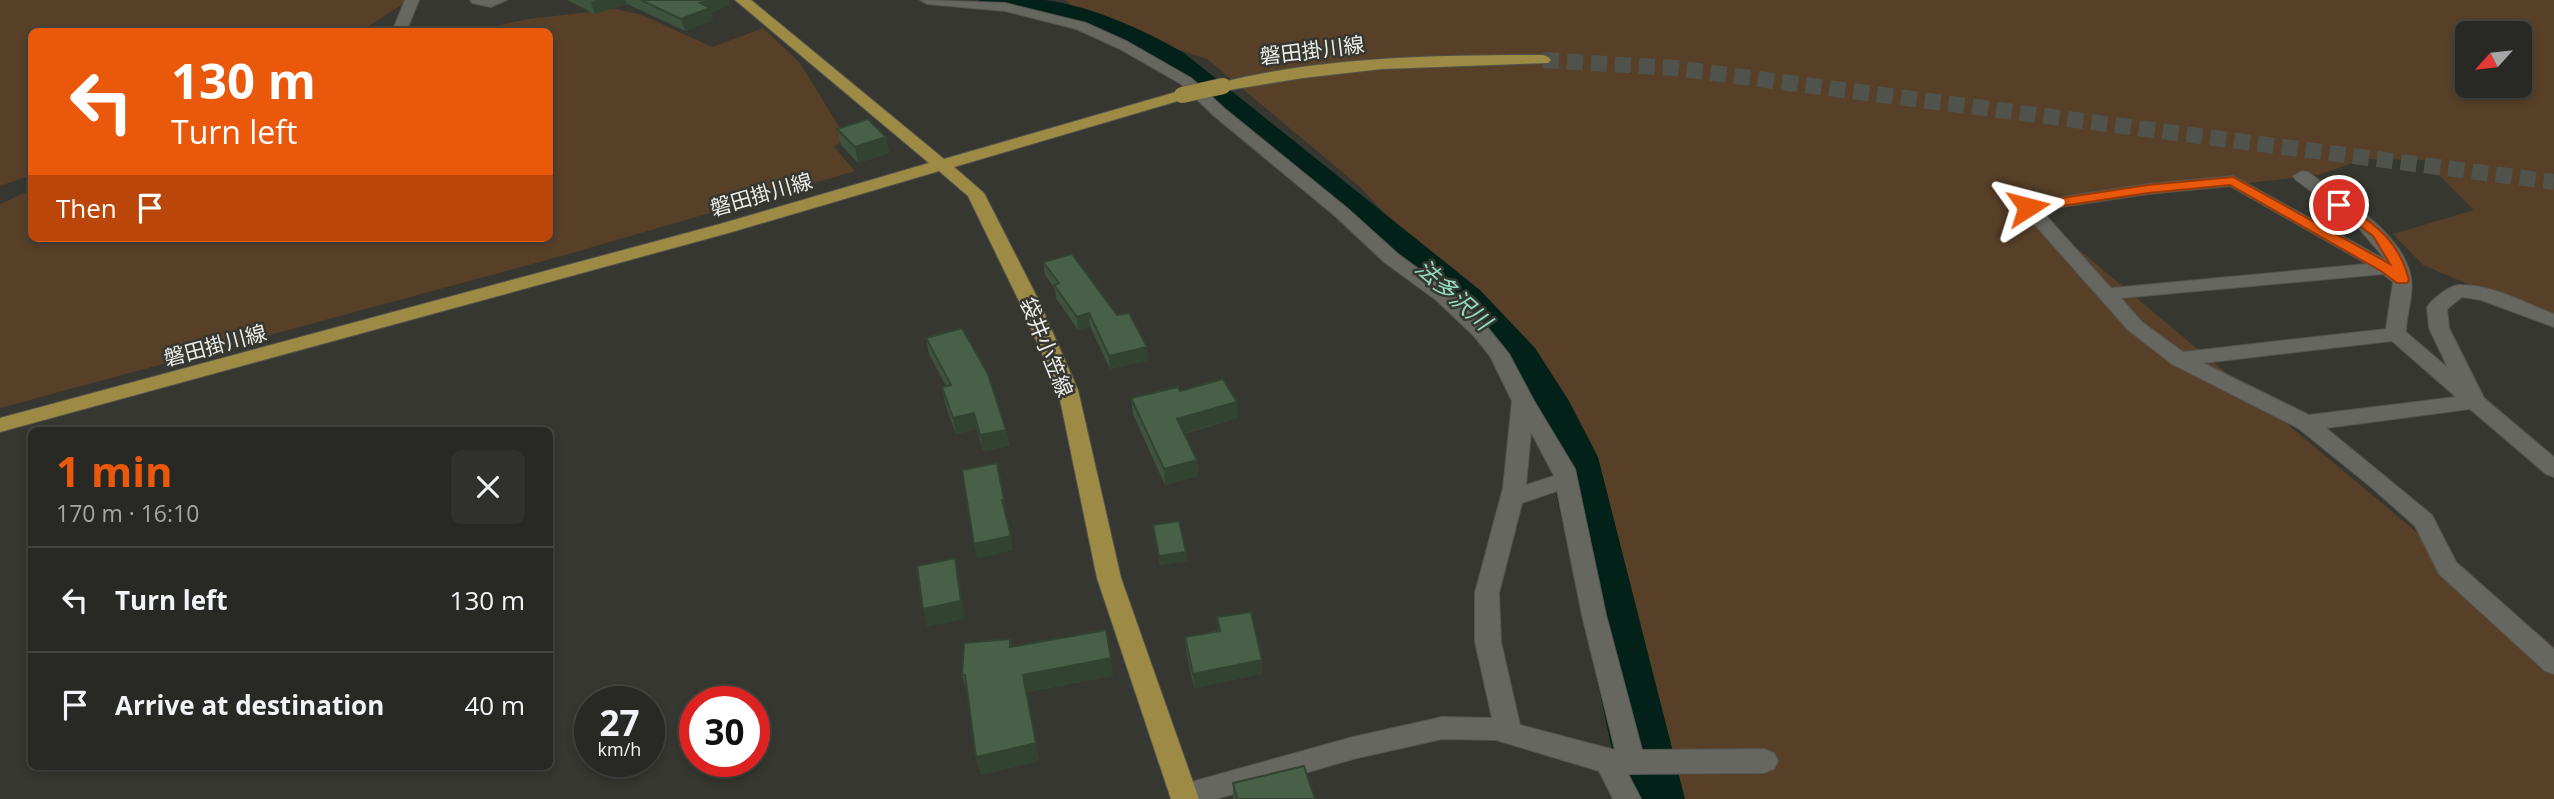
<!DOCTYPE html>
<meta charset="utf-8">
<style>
:root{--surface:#282924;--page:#30312c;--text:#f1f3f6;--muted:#a5a6a6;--line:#444541;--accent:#ea580c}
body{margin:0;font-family:"Open Sans","Noto Sans JP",sans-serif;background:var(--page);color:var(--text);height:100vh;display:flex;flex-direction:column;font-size:26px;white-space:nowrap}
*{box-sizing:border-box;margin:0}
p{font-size:23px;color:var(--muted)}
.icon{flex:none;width:38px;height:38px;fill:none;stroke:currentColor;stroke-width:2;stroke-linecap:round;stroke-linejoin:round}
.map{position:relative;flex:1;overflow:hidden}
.panel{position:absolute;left:28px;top:427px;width:525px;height:343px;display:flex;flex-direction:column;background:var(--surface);border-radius:10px;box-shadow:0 4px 10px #0003,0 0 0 2px var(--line)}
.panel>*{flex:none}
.banner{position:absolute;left:28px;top:28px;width:525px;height:214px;border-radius:10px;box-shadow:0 4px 10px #0003,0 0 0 2px var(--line);background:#ea580c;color:#fff;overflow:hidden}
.needle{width:46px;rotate:243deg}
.tools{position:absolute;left:2455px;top:21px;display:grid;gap:14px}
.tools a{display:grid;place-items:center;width:77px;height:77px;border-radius:10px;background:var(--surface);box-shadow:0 4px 10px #0003,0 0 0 2px var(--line);font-size:35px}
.speed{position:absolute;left:574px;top:686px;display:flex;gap:14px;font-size:35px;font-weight:700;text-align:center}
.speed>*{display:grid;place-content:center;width:91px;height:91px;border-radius:50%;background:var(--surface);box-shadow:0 4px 10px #0003,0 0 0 2px var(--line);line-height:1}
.speed small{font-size:18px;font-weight:400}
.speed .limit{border:10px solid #d22;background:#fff;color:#111}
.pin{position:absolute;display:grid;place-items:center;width:60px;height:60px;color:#fff;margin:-30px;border:4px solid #fff;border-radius:50%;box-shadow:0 2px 7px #0007}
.me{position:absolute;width:77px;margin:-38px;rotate:81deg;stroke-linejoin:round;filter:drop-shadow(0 0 5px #0008)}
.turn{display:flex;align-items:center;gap:24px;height:147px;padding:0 28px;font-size:32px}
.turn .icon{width:91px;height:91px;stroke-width:2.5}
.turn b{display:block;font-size:49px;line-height:60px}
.then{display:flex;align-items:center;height:66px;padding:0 28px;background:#0003;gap:14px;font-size:26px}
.round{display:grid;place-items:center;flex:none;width:74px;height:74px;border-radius:10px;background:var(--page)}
.headline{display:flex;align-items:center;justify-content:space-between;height:119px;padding:0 28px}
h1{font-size:42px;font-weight:700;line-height:52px;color:var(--accent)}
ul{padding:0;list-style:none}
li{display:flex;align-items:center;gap:21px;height:105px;padding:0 28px;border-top:2px solid var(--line)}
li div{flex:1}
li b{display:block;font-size:26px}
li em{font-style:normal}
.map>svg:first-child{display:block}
</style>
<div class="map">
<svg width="2554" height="799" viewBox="0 0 2554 799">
<rect width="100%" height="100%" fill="#353730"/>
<g fill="#584028" fill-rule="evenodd">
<path d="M 0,0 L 409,0 L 361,31 L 32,32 L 31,175 L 0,186 Z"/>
<path d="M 1066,0 L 2554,0 L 2554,319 L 2526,309 L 2423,265 L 2393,234 L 2474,210 L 2424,160 L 2364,159 L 2318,175 L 2029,208 L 2554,647 L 2554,799 L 1649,799 L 1564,469 L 1477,312 L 1360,187 L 1207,59 L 1084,19 ZM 2468,33 L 2520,33 L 2520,86 L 2468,86 Z"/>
<path d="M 616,9 L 642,15 L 712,47 L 763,28 L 800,63 L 846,138 L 834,147 L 855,171 L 565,255 L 0,408 L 0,204 L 31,190 L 32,238 L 550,238 L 550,32 L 473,31 L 528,19 Z"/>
</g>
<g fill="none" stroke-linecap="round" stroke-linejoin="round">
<path fill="#022119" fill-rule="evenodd" d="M 979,0 C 1001,0 1024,0 1045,0 C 1094,7 1142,29 1184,53 L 1480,290 L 1535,348 L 1569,401 L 1598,457 L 1685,799 L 1623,799 L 1548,457 L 1501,366 L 1450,308 L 1160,67 L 1133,52 L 1076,28 L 984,7 Z"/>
<path stroke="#50524c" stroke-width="16" stroke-dasharray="16 8" stroke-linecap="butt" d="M 1543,60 L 1674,68 L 2554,182"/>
<g stroke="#53544e" stroke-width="2">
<g id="minor">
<path d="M 405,0 L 419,0 L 408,27 L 401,31 L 394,27 Z"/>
<path d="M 470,0 L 507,0 L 491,7 L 472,3 Z"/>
<path d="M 920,0 L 1005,3 L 1086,23 L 1128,42 L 1191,78 L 1225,109 L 1347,208 L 1398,254 L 1450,292 L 1487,327 L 1509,354 L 1534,401 L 1575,469 L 1606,615 L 1642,750 L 1764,749 L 1774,753 L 1778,761 L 1774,769 L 1764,773 L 1628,774 L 1641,799 L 1613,799 L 1599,771 L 1496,740 L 1442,739 L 1353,759 L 1216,799 L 1171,799 L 1174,787 L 1184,784 L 1353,737 L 1442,717 L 1492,718 L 1475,642 L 1475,593 L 1503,488 L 1512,401 L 1490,356 L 1473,335 L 1436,300 L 1384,262 L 1335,216 L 1213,115 L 1181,84 L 1118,48 L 1076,29 L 1005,11 L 927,4 ZM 1531,432 L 1554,476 L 1526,485 ZM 1557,491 L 1582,615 L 1615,750 L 1520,725 L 1501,642 L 1499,593 L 1522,503 Z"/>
<path d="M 2302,171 L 2308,172 C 2342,198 2404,233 2411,278 C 2414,296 2406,314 2406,332 L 2448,368 L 2429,328 L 2427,307 C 2433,299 2448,286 2459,285 C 2491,284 2525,303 2554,314 L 2554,327 L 2481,300 L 2462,297 L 2447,309 L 2449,328 L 2484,398 L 2554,457 L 2554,477 L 2546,474 L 2470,409 L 2326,428 L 2432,515 L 2456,562 L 2554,649 L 2554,674 L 2545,671 L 2439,574 L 2415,526 L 2371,487 L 2298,428 L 2172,364 L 2128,330 L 2019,207 L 2028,202 L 2148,184 L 2233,176 L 2386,260 L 2356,225 L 2296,180 L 2293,176 ZM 2230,186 L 2367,264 L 2111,288 L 2041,210 L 2148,194 ZM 2383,274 L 2393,282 L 2386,329 L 2183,352 L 2142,322 L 2121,298 ZM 2392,341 L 2456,397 L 2309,415 L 2203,363 Z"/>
</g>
</g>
<g stroke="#53544e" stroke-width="2">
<g id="major">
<path d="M 735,0 L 751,0 L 944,159 L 1176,92 L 1182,90 L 1190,95 L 1188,98 L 954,167 L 984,193 L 1038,299 L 1078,390 L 1121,578 L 1199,799 L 1171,799 L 1097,578 L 1058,390 L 1018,299 L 968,196 L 939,171 L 732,232 L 0,432 L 0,418 L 720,224 L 929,163 Z"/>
<path d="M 1543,55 L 1548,57 L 1551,60 L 1548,63 L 1382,69 L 1303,78 L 1223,91 L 1215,86 L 1218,83 C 1322,57 1435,55 1543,55 Z"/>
</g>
</g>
<use href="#minor" fill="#656760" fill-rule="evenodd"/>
<use href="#major" fill="#9d8a44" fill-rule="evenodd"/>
<g stroke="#53544e" stroke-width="17" stroke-linecap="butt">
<path id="major-bridge" d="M 1182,95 L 1223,86"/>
</g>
<use href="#major-bridge" stroke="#9d8a44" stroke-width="16"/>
</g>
<g fill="#3d533d">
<path d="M 567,0 L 729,0 L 730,5 L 711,13 L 713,20 L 685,31 L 627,4 L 595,14 Z"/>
<path d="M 837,129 L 886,137 L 889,153 L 858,163 L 841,145 Z"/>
<path d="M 1043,262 L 1147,347 L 1148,360 L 1110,369 L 1090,326 L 1078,330 L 1056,298 L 1055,289 L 1045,275 Z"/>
<path d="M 926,338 L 1006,430 L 1009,446 L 983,451 L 977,429 L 956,434 L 945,403 L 942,387 L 946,386 L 929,354 Z"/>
<path d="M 1180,391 L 1238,418 L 1184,434 L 1197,460 L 1198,476 L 1165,485 L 1133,414 L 1131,398 Z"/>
<path d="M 1153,525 L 1187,561 L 1160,565 Z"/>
<path d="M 1217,617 L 1262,660 L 1262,674 L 1194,688 L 1186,651 L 1185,637 L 1218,631 Z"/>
<path d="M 1010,639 L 1012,647 L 1113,676 L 1027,692 L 1039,761 L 981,775 L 976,757 L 967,692 L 962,675 Z"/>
<path d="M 1233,783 L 1315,799 L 1233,799 Z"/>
</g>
<g fill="#324332">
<path d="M 596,0 L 625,0 L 627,4 L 595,14 L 591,2 Z"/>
<path d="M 708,0 L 729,0 L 730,5 L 711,13 L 713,20 L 685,31 L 681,19 L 700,3 Z"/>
<path d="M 886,137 L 889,153 L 858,163 L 855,147 Z"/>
<path d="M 1089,313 L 1090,326 L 1078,330 L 1077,317 Z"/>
<path d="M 1147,347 L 1148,360 L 1110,369 L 1109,356 Z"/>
<path d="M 1237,402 L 1238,418 L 1178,435 L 1177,419 Z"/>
<path d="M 974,413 L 977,429 L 956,434 L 953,418 Z"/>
<path d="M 1006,430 L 1009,446 L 983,451 L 980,435 Z"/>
<path d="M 1197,460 L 1198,476 L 1165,485 L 1164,469 Z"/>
<path d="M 1002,500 L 1004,500 L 1007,514 L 1004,515 Z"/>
<path d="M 1011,536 L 1013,550 L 977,559 L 974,544 Z"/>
<path d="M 1186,552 L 1187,561 L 1160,565 L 1159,556 Z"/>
<path d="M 955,558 L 959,576 L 965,619 L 927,627 L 923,609 Z"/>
<path d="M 1111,658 L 1113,676 L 1027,692 L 1039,761 L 981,775 L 976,757 L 1023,675 Z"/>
<path d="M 1262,660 L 1262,674 L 1194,688 L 1193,674 Z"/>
</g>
<g fill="#476047" stroke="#324332" stroke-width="2">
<path d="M 641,0 L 708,0 L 700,3 L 710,8 L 681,19 Z"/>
<path d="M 868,119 L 886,137 L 855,147 L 837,129 Z"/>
<path d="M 1072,254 L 1117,315 L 1129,313 L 1147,347 L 1109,356 L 1089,313 L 1077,317 L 1054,285 L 1059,283 L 1043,262 Z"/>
<path d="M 962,328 L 988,374 L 1006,430 L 980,435 L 974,413 L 953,418 L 942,387 L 951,385 L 926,338 Z"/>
<path d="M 1223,379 L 1237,402 L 1177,419 L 1197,460 L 1164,469 L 1131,398 L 1178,387 L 1180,391 Z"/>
<path d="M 997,463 L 1004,500 L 1002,500 L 1011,536 L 974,544 L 962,470 Z"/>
<path d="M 1179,521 L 1186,552 L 1159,556 L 1153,525 Z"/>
<path d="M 955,558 L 961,601 L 923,609 L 917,566 Z"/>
<path d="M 1251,612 L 1262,660 L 1193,674 L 1185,637 L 1220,631 L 1217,617 Z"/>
<path d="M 1106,630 L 1111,658 L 1023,675 L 1036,743 L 976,757 L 965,675 L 962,675 L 964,643 L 1010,639 L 1010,647 Z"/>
<path d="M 1304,766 L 1315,799 L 1237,799 L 1233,783 Z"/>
</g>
<path fill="#ea580c" stroke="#983908" stroke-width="2" d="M 2233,177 L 2390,264 L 2373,236 L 2332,205 L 2339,201 L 2343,202 C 2375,225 2399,240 2409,280 L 2407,283 L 2397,283 L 2381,271 L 2230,185 L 2148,193 L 2028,211 L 2022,207 L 2028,203 L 2148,185 Z"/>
<g text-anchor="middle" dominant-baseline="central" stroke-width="5" stroke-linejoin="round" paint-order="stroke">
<g font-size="21" fill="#ecede9" stroke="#353730">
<text transform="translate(1312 50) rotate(-7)">磐田掛川線</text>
<text transform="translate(761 194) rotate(-16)">磐田掛川線</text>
<text transform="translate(215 345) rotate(-15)">磐田掛川線</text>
<text transform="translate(1047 347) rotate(68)">袋井小笠線</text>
</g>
<g font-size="23" font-style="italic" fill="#93dcc4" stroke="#353730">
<text transform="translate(1454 294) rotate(42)">法多沢川</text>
</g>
</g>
</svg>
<div class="tools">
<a><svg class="needle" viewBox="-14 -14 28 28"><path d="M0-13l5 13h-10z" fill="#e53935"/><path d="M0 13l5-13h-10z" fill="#a5a6a6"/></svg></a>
</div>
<div class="speed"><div>27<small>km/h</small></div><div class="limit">30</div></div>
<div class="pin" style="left:2339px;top:205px;background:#d93025"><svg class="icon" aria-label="arrive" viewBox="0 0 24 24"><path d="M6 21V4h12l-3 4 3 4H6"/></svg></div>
<svg class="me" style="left:2028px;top:207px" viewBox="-20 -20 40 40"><path d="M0-17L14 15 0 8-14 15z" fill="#ea580c" stroke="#fff" stroke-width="4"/></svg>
<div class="banner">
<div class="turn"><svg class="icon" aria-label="left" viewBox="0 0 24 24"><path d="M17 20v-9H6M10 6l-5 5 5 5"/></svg><div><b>130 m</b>Turn left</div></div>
<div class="then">Then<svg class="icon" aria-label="arrive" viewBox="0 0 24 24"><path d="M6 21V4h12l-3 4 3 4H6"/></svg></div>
</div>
<section class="panel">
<div class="headline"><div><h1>1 min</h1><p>170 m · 16:10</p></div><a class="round"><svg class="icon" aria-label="close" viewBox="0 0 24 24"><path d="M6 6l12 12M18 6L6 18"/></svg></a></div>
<ul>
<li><svg class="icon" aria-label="left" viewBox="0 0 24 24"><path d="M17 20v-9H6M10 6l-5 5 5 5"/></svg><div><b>Turn left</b></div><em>130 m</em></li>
<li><svg class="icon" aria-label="arrive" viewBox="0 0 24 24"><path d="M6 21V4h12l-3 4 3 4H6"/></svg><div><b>Arrive at destination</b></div><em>40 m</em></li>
</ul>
</section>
</div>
